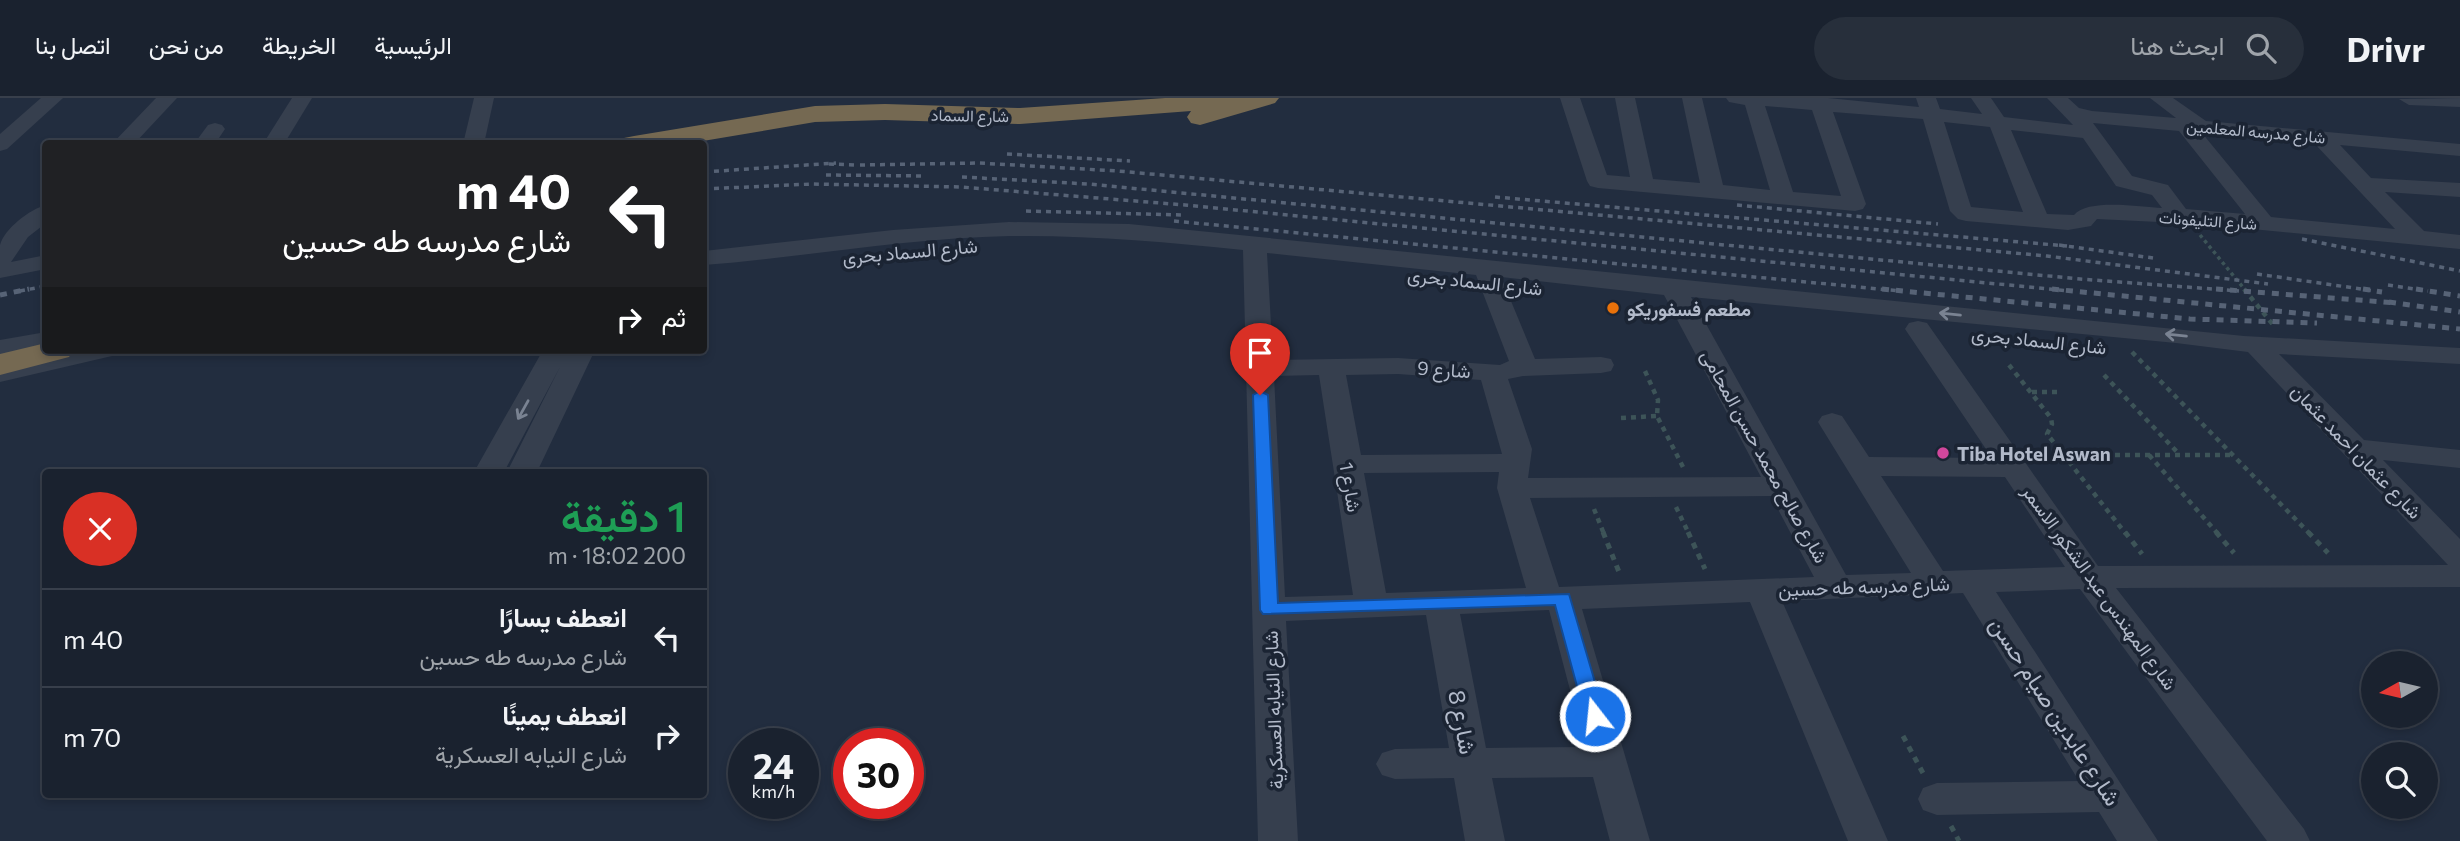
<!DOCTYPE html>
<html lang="ar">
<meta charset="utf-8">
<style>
:root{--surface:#1a222f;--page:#272f3b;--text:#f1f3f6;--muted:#9fa4aa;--line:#383f4b}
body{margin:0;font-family:Commissioner,Vazirmatn,sans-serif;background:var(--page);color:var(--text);direction:rtl;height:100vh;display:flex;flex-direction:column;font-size:26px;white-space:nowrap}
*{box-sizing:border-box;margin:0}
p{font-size:23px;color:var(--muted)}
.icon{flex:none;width:38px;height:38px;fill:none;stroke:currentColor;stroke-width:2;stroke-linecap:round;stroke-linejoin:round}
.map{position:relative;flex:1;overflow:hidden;direction:ltr}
.details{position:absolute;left:42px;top:371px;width:665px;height:329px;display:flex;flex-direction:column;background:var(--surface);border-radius:7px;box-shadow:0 4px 10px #0003,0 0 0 2px var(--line);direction:rtl}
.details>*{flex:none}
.hud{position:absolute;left:42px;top:42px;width:665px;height:214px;border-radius:7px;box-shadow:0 4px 10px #0003,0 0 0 2px var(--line);direction:rtl;background:#202124;color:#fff;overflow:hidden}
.needle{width:46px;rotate:262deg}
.controls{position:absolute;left:2361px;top:553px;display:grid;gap:14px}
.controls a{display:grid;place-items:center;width:77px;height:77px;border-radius:50%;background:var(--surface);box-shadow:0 4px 10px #0003,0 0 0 2px var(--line);font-size:35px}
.speed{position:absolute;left:728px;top:630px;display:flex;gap:14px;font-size:35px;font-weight:700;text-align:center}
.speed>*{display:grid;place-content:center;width:91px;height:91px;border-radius:50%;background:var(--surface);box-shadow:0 4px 10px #0003,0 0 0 2px var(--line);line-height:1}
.speed small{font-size:18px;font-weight:400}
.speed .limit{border:10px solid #d22;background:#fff;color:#111}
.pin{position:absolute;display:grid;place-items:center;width:60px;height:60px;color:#fff;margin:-72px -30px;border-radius:50% 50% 50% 0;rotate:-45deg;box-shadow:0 0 7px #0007}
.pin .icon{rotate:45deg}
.me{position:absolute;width:77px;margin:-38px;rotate:344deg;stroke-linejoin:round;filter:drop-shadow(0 0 5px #0008)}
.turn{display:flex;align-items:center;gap:24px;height:147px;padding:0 21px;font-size:32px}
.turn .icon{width:91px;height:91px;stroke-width:2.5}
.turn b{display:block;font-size:49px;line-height:60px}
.then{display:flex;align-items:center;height:66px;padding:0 21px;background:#0003;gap:14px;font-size:26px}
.round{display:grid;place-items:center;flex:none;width:74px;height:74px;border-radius:37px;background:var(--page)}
.summary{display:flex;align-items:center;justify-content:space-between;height:119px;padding:0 21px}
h1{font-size:42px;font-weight:600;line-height:52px;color:#1e9e55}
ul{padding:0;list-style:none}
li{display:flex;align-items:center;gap:21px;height:98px;padding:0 21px;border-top:2px solid var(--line)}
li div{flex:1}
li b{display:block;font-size:26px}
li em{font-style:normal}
header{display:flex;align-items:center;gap:42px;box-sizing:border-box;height:98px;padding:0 35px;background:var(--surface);border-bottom:2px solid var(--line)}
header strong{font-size:33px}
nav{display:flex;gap:38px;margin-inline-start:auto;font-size:24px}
.search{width:490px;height:63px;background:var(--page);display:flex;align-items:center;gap:18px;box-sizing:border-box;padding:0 24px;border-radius:38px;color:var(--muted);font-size:26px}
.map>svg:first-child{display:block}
</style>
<header>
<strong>Drivr</strong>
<div class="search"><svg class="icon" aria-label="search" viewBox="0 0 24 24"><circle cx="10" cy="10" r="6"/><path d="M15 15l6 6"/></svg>ابحث هنا</div>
<nav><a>الرئيسية</a><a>الخريطة</a><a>من نحن</a><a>اتصل بنا</a></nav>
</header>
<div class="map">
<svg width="2460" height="743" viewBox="0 0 2460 743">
<rect width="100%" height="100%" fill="#222d3f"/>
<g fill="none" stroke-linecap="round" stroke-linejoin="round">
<path stroke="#3d5458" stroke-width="3.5" stroke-dasharray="3.5 3.5" stroke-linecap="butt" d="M 2200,137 L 2246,193"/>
<g stroke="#3d5458" stroke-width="4.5" stroke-dasharray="5 5" stroke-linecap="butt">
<path d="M 2244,191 L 2274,228"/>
<path d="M 2132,254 L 2310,436"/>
<path d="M 2009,267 L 2051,320 L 2052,326 L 2047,336 L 2126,436"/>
<path d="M 1645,273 L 1658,302 L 1657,318 L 1683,369"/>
<path d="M 2104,277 L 2179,356"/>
<path d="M 2032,294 L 2061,294"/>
<path d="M 1621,320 L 1657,318"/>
<path d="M 2065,357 L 2231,357"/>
<path d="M 2149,357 L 2218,436"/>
<path d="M 1676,409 L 1689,436"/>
<path d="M 1594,411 L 1604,436"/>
</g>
<g stroke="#3d5458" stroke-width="5" stroke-dasharray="6 6" stroke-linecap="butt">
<path d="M 1603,434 L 1619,474"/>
<path d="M 1688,434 L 1705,471"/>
<path d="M 2125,434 L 2142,456"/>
<path d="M 2216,434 L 2234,455"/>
<path d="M 2308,434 L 2328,455"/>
<path d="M 1903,638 L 1924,677"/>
<path d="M 1951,728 L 1959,743"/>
</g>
<g fill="#363f4e" fill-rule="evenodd">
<path d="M 41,0 L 63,0 L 7,51 L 0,53 L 0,36 Z"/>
<path d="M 156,0 L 177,0 L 134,46 L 112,46 Z"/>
<path d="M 292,0 L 312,0 L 284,46 L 263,46 Z"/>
<path d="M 474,0 L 494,0 L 484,46 L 463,46 Z"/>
<path d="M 1560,0 L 1580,0 L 1607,77 L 1630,79 L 1615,0 L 1635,0 L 1653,81 L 1700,85 L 1682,0 L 1702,0 L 1723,87 L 1770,92 L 1745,7 L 1729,4 L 1726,0 L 1828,0 L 1919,9 L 1916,0 L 1936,0 L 1940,11 L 1982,16 L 1971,0 L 1991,0 L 2004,19 L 2073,27 L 2047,0 L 2068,0 L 2079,10 L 2092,13 L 2176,20 L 2150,0 L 2173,0 L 2206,23 L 2460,46 L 2460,58 L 2340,47 L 2371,80 L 2460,85 L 2460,99 L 2385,94 L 2424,133 L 2460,137 L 2460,151 L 2200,126 L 2097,121 L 2091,128 L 2068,132 L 1966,123 L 1958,121 L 1950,113 L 1923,21 L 1833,14 L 1866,106 L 1863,111 L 1855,113 L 1598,90 L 1590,88 L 1587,83 ZM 1765,8 L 1812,12 L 1841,98 L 1793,94 ZM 1944,24 L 1990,29 L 2023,114 L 1971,109 ZM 2093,25 L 2179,33 L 2245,116 L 2186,111 L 2168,87 L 2132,78 ZM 2011,32 L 2083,40 L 2116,88 L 2152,97 L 2162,110 C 2141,109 2088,100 2074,117 L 2047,116 ZM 2202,35 L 2314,45 L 2395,131 L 2271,119 Z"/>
<path d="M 2460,0 L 2460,9 L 2409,7 L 2399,1 Z"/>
<path d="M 215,25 L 222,27 L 225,31 L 215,46 L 194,46 L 208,27 Z"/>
<path d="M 46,107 L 46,125 L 28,139 L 11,164 L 46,157 L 46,171 L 0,180 C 0,170 0,156 0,147 C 4,131 30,111 46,107 Z"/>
<path d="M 1009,124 L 1129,126 L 2244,238 L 2460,250 L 2460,266 L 2279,256 L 2364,342 L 2460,352 L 2460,370 L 2383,362 L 2460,441 L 2460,489 L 2116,490 L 2304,731 L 2310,743 L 2267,743 L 2080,491 L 1996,494 L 2158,743 L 2117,743 L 2099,714 L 1937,717 L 1923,712 L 1918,701 L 1923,690 L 1937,685 L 2079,683 L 1963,495 L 1782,503 L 1888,743 L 1848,743 L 1750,504 L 1582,511 L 1650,743 L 1610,743 L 1593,679 L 1492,680 L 1505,743 L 1465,743 L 1454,680 L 1395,681 L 1382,677 L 1376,666 L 1382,655 L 1395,651 L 1449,650 L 1426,517 L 1286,523 L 1298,743 L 1258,743 L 1243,152 C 1166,144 1089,137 1010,138 C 907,140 806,159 704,167 L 704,153 L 893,132 ZM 1267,155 L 1476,177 L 1509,263 L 1500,267 L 1398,260 L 1273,262 ZM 1501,179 L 1664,197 L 1761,379 L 1528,380 L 1532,351 L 1508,281 L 1523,278 L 1601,275 L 1611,273 L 1614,267 L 1611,261 L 1601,259 L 1535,261 ZM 1691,199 L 2176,245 L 2248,254 L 2448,467 L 2098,468 L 1927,225 L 1918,223 L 1909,225 L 1905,231 L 1992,360 L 1869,359 L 1842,318 L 1832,315 L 1822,318 L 1818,324 L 1911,475 L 1846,477 ZM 1398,276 L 1481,282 L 1502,356 L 1361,357 L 1346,277 ZM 1319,277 L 1353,497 L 1285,499 L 1274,278 ZM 1499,374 L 1497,390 L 1526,490 L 1386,495 L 1364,375 ZM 1881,378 L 2005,379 L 2065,469 L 1943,473 ZM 1771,398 L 1814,479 L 1559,489 L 1530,400 ZM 1549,512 L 1585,649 L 1486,650 L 1460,516 Z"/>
<path d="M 46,234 L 46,250 L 0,258 L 0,242 Z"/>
<path d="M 69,252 L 116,252 L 112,258 L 0,284 L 0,268 Z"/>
<path d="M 543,252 L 595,252 L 537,374 L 507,374 L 560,269 L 504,374 L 474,374 Z"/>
</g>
<g fill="#756952" fill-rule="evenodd">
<path d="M 1165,0 L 1279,0 L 1275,5 L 1200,27 L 1191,25 L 1187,19 L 1191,13 L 1020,26 L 885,22 L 815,24 L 685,46 L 621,46 L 624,40 L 634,38 L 815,8 L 885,6 L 1020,10 Z"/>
<path d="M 46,245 L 46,252 L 74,252 L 69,259 L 0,277 L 0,256 Z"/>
</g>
<g stroke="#576376" stroke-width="3.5" stroke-dasharray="5 5" stroke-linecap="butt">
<path d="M 1007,56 L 1130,63"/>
<path d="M 829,66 L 856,67"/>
<path d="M 860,67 L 979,65 L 1118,73 L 2047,158 L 2268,186"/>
<path d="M 704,74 L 836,65"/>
<path d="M 826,77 L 924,78"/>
<path d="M 962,79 L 1088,86 L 2080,181 L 2239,193"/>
<path d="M 704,91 L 812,86 L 961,89 L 1185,107 L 2070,193"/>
<path d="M 1495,99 L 2067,148"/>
<path d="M 1737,107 L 1938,126"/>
<path d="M 1026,113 L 1185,117"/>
<path d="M 1174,123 L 1900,193"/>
<path d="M 2302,141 L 2460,173"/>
<path d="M 2059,147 L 2153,160"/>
<path d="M 2257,176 L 2375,193"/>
<path d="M 2388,187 L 2428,193"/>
<path d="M 20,193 L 46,188"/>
</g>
<g stroke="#576376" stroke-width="5" stroke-dasharray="7 7" stroke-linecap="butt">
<path d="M 1882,191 L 2190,221 L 2317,225"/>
<path d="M 2052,191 L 2460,231"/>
<path d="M 2216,191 L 2397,205"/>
<path d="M 2363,191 L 2382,194"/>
<path d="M 2416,191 L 2460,198"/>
<path d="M 0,197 L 29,191"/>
<path d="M 2389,204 L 2460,214"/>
</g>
</g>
<defs><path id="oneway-shaft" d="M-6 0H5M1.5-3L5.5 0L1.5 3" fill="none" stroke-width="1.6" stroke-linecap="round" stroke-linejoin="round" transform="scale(1.75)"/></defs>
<g stroke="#7a8392">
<use href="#oneway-shaft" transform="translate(1950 216) rotate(-174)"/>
<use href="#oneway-shaft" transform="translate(2176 237) rotate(-174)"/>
<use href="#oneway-shaft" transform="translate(523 312) rotate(119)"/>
</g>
<path fill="#1a73e8" stroke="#114b97" stroke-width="2" d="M 1260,293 L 1268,297 L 1278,505 L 1569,496 L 1605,618 L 1602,623 L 1595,625 L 1588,623 L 1585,618 L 1555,507 L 1263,516 L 1260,512 L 1253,297 Z"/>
<circle fill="#e8710a" stroke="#1b2433" stroke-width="2.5" cx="1613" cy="210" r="7"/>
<circle fill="#d1479c" stroke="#1b2433" stroke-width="2.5" cx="1943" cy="355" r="7"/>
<g text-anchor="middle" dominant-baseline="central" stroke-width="7" stroke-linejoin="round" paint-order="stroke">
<g font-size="16" fill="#b2baca" stroke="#1b2433">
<text transform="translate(970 17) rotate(1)">شارع السماد</text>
<text transform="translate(2256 33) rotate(5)">شارع مدرسه المعلمين</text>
<text transform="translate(2208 122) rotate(4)">شارع التليفونات</text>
</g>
<g font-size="19" fill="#b2baca" stroke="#1b2433">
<text transform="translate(910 153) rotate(-5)">شارع السماد بحرى</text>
<text transform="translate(1475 183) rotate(6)">شارع السماد بحرى</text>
<text transform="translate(2039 242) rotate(6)">شارع السماد بحرى</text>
<text transform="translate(1444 271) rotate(4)">شارع 9</text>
<text transform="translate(2357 353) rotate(46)">شارع عثمان احمد عثمان</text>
<text transform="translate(1765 358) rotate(61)">شارع صالح محمد حسن المحامى</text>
<text transform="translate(1351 389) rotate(80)">شارع 1</text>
<text transform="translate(1864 488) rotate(-2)">شارع مدرسه طه حسين</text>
<text transform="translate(2100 489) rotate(54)">شارع المهندس عبد الشكور الاسمر</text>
<text transform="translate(1273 612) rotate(-92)">شارع النيابه العسكرية</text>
</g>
<g font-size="19" font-weight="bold" fill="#b2baca" stroke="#1b2433" text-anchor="start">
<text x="1627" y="210">مطعم فسفوريكو</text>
<text x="1957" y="355">Tiba Hotel Aswan</text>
</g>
<g font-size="23" fill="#b2baca" stroke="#1b2433">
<text transform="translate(2056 613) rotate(57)">شارع عابدين صيام حسن</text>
<text transform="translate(1463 624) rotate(79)">شارع 8</text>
</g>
</g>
</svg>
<div class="controls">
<a><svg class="needle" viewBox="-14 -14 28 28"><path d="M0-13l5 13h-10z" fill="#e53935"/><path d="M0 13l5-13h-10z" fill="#9fa4aa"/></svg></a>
<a><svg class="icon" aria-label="search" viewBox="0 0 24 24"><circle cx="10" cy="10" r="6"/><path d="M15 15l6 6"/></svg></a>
</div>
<div class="speed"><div>24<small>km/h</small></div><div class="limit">30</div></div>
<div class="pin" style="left:1260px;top:297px;background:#d93025"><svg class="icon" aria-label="arrive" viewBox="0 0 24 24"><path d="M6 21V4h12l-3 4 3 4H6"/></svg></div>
<svg class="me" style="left:1595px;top:618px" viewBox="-20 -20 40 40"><circle r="17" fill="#1a73e8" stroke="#fff" stroke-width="3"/><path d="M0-11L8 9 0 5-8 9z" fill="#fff"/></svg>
<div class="hud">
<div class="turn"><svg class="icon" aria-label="left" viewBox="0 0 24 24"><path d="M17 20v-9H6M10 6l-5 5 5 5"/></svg><div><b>40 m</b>شارع مدرسه طه حسين</div></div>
<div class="then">ثم<svg class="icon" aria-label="right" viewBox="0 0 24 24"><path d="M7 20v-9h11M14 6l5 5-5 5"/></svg></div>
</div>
<section class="details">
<div class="summary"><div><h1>1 دقيقة</h1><p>200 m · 18:02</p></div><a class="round" style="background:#d93025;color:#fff"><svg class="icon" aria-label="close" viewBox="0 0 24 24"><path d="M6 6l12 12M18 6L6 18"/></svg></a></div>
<ul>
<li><svg class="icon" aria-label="left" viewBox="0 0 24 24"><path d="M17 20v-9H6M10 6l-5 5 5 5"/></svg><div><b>انعطف يسارًا</b><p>شارع مدرسه طه حسين</p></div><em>40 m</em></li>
<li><svg class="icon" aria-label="right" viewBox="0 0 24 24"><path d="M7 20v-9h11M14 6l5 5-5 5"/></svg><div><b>انعطف يمينًا</b><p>شارع النيابه العسكرية</p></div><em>70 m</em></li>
</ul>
</section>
</div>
